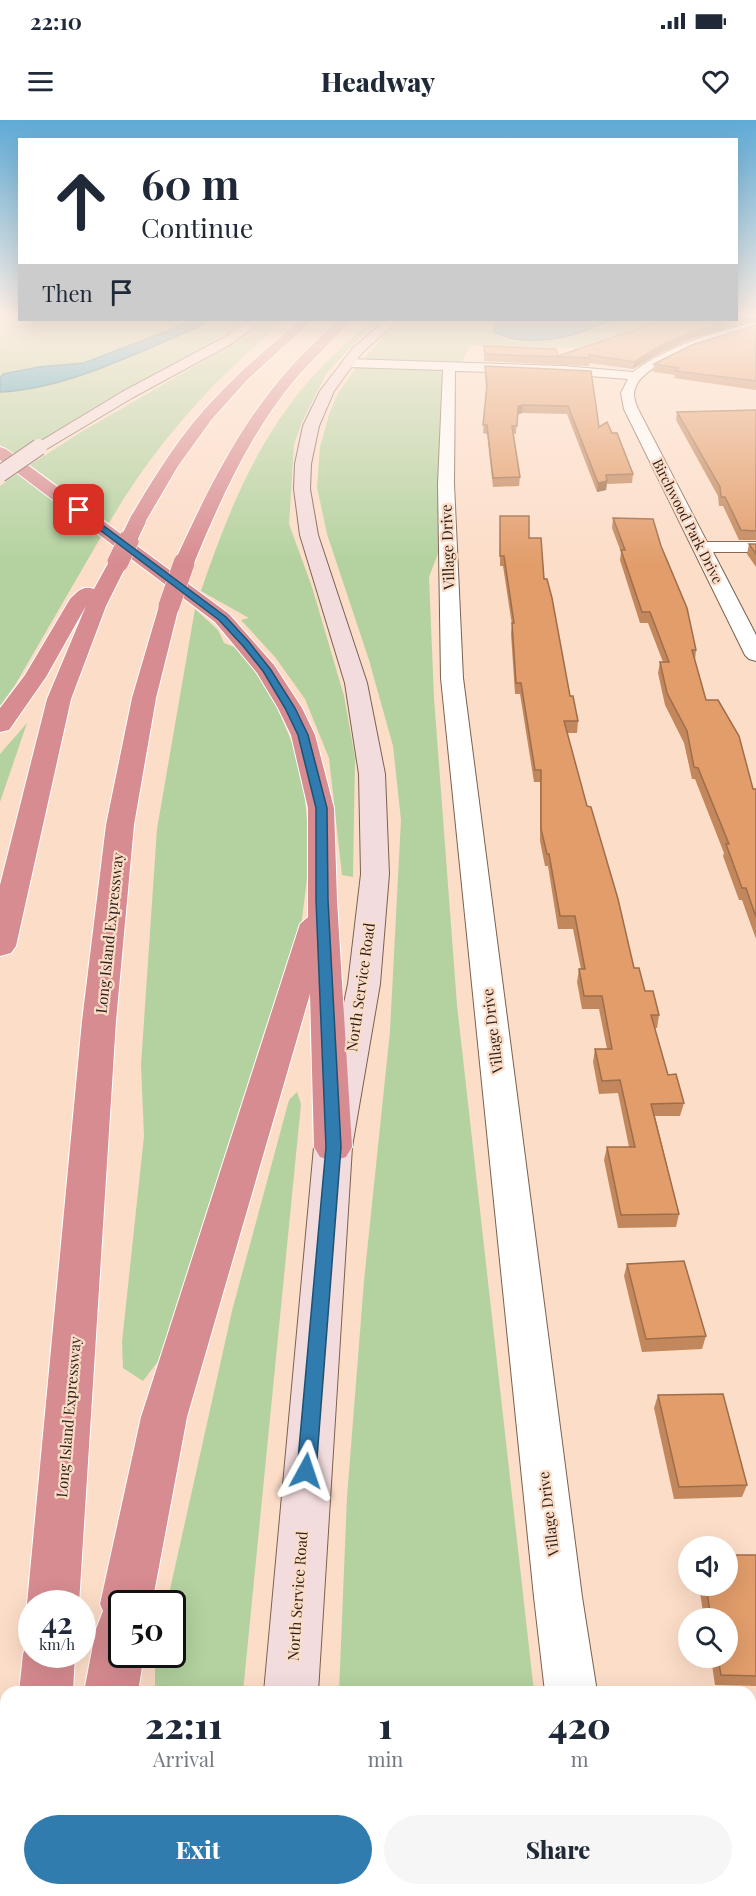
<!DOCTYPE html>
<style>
:root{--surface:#fff;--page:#f6f6f7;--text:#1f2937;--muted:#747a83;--accent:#307caf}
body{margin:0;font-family:"Playfair Display",serif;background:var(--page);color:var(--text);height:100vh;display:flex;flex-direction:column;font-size:22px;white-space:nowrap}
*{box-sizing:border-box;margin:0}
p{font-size:20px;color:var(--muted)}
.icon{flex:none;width:33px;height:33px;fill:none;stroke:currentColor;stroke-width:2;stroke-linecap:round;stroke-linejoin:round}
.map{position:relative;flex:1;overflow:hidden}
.details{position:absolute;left:0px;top:1566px;width:756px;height:210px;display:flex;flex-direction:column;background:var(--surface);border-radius:18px 18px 0 0;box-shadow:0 6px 24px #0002}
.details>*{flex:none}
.banner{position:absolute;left:18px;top:18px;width:720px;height:183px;border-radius:0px;box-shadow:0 6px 24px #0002;background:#fff;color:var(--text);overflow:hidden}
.fabs{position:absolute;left:678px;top:1416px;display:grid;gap:12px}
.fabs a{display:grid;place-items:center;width:60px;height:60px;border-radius:50%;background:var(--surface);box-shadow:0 6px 24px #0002;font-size:30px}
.speed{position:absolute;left:18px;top:1470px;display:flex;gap:12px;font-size:30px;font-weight:700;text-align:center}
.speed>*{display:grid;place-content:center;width:78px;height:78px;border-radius:50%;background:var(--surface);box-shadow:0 6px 24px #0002;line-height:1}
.speed small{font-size:15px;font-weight:400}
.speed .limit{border:3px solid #111;border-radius:9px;background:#fff;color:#111}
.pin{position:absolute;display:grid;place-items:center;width:51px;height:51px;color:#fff;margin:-26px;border-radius:12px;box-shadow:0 3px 9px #0006}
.me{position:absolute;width:66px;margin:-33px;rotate:5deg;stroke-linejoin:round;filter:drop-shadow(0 0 4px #0008)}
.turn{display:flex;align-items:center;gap:21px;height:126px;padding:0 24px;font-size:27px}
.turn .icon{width:78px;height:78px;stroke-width:2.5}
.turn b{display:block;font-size:42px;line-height:51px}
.then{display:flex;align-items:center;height:57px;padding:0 24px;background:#0003;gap:12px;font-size:22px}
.eta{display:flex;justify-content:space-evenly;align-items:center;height:102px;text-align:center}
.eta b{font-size:36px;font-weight:800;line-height:42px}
.button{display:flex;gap:12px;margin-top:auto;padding:12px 24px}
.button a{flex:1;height:69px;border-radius:36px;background:var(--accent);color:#fff;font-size:24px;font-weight:800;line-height:69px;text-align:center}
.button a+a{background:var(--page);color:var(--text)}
.status{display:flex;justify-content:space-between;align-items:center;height:42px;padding:0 30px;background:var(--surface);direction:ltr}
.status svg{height:16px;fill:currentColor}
header{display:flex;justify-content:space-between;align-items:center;height:78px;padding:0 24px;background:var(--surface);font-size:27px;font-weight:800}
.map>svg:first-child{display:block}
</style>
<div class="status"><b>22:10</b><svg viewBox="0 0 49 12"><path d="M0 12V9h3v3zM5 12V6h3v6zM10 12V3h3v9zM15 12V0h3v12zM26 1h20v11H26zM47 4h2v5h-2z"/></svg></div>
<header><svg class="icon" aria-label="menu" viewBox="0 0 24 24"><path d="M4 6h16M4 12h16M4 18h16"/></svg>Headway<svg class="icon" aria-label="heart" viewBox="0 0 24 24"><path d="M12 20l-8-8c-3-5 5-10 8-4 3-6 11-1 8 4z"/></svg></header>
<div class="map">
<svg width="756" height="1776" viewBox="0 0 756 1776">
<rect width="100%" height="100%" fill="#fcddc8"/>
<g fill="#b3d29f">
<path d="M 19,196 L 20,200 L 250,200 L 15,336 L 0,325 L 0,206 Z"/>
<path d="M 271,200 L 285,200 C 213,261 157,321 109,403 L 30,345 L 81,312 L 247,216 Z"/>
<path d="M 375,200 L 382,200 L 355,222 L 326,254 L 302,302 L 294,324 L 289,404 L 312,467 L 344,576 L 355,638 L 353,757 L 342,755 L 329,638 L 305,579 L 275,537 L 241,500 L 249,498 L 201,471 C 232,380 267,295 340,229 C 351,219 362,208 375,200 Z"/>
<path d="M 402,200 L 661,200 L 578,228 L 469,226 L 461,245 L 372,241 L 365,237 L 389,210 Z"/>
<path d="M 359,243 L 449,248 L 445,415 L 429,457 L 434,578 L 457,885 L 534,1572 L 339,1572 L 347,1377 L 364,1161 L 390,911 L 401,700 L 393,626 L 369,540 L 327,414 L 317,367 L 320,327 L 329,295 L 337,275 Z"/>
<path d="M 18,353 L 102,415 L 15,565 L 0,586 L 0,366 Z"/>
<path d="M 195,489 L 218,510 L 224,523 L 242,530 L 271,572 L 302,647 L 310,734 L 300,815 L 163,1235 L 143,1261 L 123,1248 L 122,1222 L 144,1016 L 141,945 L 157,709 Z"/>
<path d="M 27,603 L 0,682 L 0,634 Z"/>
<path d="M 297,972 L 301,984 L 243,1572 L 155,1572 L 155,1535 L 172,1534 L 172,1484 L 167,1483 L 232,1191 L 289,980 Z"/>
<path d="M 153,1770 L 224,1770 L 223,1776 L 153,1776 Z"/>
<path d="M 331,1770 L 556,1770 L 557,1776 L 331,1776 Z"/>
</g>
<g fill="#329dbd" stroke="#30778b" stroke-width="1.5">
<path d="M 190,200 L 207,200 L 198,207 C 137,233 66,269 0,272 L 0,258 L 3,254 L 39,247 L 84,243 L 170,210 Z"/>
<path d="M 498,200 L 611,200 C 579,215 550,224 515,219 C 507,217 500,216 493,211 Z"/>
</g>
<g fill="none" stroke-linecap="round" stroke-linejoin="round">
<g stroke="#7b614e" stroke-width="2">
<g id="minor">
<path d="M 756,202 L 756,209 C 727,218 649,238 636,266 C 632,274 635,282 638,289 L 707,422 L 756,422 L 756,432 L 713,432 L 756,515 L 756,541 L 749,539 L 745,535 L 624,289 L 621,273 L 628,259 L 563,254 L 455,251 L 454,364 L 463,558 L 582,1477 L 597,1572 L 545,1572 L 534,1477 L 441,558 L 438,364 L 443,250 L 347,247 L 341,243 L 347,239 L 563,246 L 633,252 C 668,226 715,212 756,202 Z"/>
<path d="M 570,1770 L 628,1770 L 629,1776 L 571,1776 Z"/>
</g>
</g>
<g stroke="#7b614e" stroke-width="2">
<g id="secondary">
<path d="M 252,200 L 265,200 L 231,224 L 132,278 L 45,330 L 33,330 L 31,327 L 122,272 L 223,218 Z"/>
<path d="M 386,200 L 398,200 L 361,234 L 334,271 L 319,306 L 311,344 L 310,369 L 318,415 L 367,563 L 385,654 L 389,754 L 380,864 L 352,1027 L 318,1572 L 264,1572 L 314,1027 L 348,864 L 361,754 L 359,654 L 345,563 L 300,415 L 294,369 L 295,344 L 303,306 L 320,271 L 353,228 Z"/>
<rect x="249" y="1770" width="60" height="6"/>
</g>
</g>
<g stroke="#fff" stroke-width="2">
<g id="motorway">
<path d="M 0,195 L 13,195 L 0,203 Z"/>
<path d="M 301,200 L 313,200 L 248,259 L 212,299 L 178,346 L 144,404 L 132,404 L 129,400 C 154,357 181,313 216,277 C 242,249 272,224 301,200 Z"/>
<path d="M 338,200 L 350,200 C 330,225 304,246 285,272 C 245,324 219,383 194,443 L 191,447 L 177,447 L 174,443 C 203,380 233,317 277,263 C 296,240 317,220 338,200 Z"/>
<path d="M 0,327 L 6,329 L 229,494 L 274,545 L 302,588 L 315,615 L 334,688 L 337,780 L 352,1027 L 346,1037 L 333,1041 L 320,1037 L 314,1027 L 310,874 L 187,1297 L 152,1484 L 122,1484 L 122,1534 L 144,1534 L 138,1572 L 84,1572 L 96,1509 L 103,1491 L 100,1484 L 141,1297 L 300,804 L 308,797 L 308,688 L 291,615 L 278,588 L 257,553 L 215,502 L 0,340 Z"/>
<path d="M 118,436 L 125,438 L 128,442 L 106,486 L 71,579 L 16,826 L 11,833 L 0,836 L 0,765 L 47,579 L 86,486 L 46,557 L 9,610 L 0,612 L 0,588 L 25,555 L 70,479 C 78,471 83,465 94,469 L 111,438 Z"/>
<path d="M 169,480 L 176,482 L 179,486 L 156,578 L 134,705 L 116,901 L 79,1484 L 32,1484 L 32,1494 L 27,1484 L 82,901 L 106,705 L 132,578 L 159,486 L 162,482 Z"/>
<path d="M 30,1515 L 32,1534 L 75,1534 L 73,1572 L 19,1572 L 23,1534 Z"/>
<path d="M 6,1755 L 6,1770 L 111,1770 L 110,1776 L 0,1776 Z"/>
</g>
</g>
<use href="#minor" fill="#fff" fill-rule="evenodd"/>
<use href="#secondary" fill="#f3dcde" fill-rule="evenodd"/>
<use href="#motorway" fill="#d78c91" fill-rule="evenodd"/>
<g stroke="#7b614e" stroke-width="18" stroke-linecap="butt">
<path id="secondary-bridge" d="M 0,354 L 39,327"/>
</g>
<g stroke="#fff" stroke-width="18" stroke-linecap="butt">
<path id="motorway-bridge-far1" d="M 127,423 L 138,400"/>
</g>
<g stroke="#fff" stroke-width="22" stroke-linecap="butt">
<g id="motorway-bridge">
<path d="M 118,442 L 128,421"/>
<path d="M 169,486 L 184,443"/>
</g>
</g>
<use href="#secondary-bridge" stroke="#f3dcde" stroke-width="16"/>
<use href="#motorway-bridge-far1" stroke="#d78c91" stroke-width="16"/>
<use href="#motorway-bridge" stroke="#d78c91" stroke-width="21"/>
</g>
<g fill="#c2875c">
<path d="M 756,205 L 756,270 L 674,258 L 675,255 L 653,252 L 654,244 Z"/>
<path d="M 691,219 L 660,233 L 633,249 L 589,243 L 589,246 L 484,241 L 484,226 L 558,236 Z"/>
<path d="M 485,246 L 591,251 L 599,307 L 612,313 L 633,354 L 632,363 L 607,364 L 606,370 L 597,372 L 567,294 L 522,293 L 517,294 L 516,314 L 513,314 L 520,357 L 519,366 L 493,367 L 487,314 L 483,313 L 486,271 L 485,254 Z"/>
<path d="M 756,290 L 756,420 L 739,420 L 723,386 L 719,386 L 718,376 L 676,300 L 677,292 Z"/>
<path d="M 500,396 L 529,418 L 544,459 L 570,576 L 578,601 L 577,613 L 567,613 L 587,686 L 634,848 L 645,871 L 659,895 L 657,908 L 655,908 L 668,955 L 684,983 L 680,996 L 655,996 L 679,1094 L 676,1107 L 618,1108 L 604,1040 L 607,1027 L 629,1027 L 618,973 L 599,974 L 593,942 L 595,929 L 607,929 L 599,889 L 582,889 L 577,862 L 579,849 L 581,849 L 573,809 L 558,809 L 548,746 L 545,746 L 540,721 L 540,662 L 534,662 L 520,574 L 515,574 L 511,514 L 512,505 L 503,446 L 500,446 Z"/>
<path d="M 613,398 L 661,426 L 696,530 L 695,540 L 706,580 L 753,669 L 756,669 L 756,819 L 742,780 L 739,780 L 723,736 L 724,733 L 695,659 L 692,659 L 684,623 L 665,585 L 658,553 L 660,542 L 663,542 L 648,503 L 640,503 L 620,440 L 621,432 L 612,408 Z"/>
<path d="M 749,424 L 756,424 L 756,447 L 747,434 Z"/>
<path d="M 627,1144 L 706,1216 L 702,1229 L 642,1232 L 624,1156 Z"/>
<path d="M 658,1275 L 747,1365 L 742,1377 L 674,1379 L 654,1288 Z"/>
<path d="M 756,1435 L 756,1566 L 715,1565 L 711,1538 L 728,1538 L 728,1498 L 704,1498 L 699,1466 L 728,1466 Z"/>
<path d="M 750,1642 L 756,1642 L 756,1717 L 750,1691 Z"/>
</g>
<g fill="#9e6e4b">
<path d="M 751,195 L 756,195 L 756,201 L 691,219 L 660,233 L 633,249 L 634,242 L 661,225 L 693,212 Z"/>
<path d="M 523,285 L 522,293 L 517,295 L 518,286 Z"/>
<path d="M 607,361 L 606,370 L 597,372 L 598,363 Z"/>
</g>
<g fill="#e29d6b" stroke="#9e6e4b" stroke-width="1.5">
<path d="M 736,195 L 751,195 L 736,200 Z"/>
<path d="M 664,200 L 736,200 L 693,212 L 661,225 L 634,242 L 589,235 L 589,238 L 485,234 L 484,226 L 556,229 L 558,236 Z"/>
<path d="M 756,205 L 756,261 L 675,251 L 679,248 L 654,244 L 692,225 Z"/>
<path d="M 485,246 L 591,251 L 599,307 L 607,302 L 612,313 L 617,313 L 633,354 L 606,355 L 607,361 L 598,363 L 568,286 L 523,285 L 518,286 L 517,306 L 512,306 L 520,357 L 493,358 L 487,305 L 483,305 L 487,265 Z"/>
<path d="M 756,290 L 756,411 L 741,410 L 725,377 L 721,377 L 720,367 L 677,292 Z"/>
<path d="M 500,396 L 529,396 L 529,418 L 541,418 L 544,459 L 547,459 L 552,478 L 570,576 L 573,576 L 578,601 L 564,601 L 587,686 L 591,687 L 618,779 L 634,848 L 639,848 L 645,871 L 653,871 L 659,895 L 651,895 L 668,955 L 676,954 L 684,983 L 651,984 L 679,1094 L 621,1095 L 607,1027 L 635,1027 L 620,960 L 602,961 L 595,929 L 612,929 L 602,876 L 584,876 L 579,849 L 585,849 L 575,796 L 560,796 L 549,734 L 547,734 L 541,709 L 541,650 L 535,650 L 521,563 L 516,563 L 512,503 L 514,503 L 504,436 L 500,436 Z"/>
<path d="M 613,398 L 653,399 L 661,426 L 687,488 L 696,530 L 692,530 L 706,580 L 718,580 L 739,616 L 753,669 L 756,669 L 756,797 L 746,768 L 742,768 L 726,724 L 729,724 L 698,648 L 694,647 L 687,611 L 667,573 L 660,542 L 669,542 L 650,492 L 642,492 L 621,430 L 625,430 Z"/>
<path d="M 749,424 L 756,424 L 756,434 Z"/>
<path d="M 684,1141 L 706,1216 L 646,1219 L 627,1144 Z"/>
<path d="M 723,1274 L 747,1365 L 679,1367 L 658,1275 Z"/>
<path d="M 728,1435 L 756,1435 L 756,1556 L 721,1555 L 718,1538 L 728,1538 L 728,1498 L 711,1498 L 706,1466 L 728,1466 Z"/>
<path d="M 750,1642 L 756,1642 L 756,1680 L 750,1655 Z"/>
</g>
<linearGradient id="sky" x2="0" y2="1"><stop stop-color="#5fabd7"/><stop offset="0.44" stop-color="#fef0e6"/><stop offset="1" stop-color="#fef0e6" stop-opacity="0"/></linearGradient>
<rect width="756" height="444" fill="url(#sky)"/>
<path fill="#307caf" stroke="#1f5172" stroke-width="1.5" d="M 76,389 L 81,389 L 226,497 L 249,522 L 271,550 L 295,588 L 308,615 L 327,688 L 328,780 L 341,1027 L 316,1351 L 313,1358 L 306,1360 L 299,1358 L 297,1351 L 326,1027 L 316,780 L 316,688 L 298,615 L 285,588 L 263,551 L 243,526 L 219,500 L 76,392 Z"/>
<g text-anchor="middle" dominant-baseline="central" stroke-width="4.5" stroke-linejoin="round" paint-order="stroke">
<g font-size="14" fill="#2a1f17" stroke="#fcddc8">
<text transform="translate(688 401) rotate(63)">Birchwood Park Drive</text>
</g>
<g font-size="15" fill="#2a1f17" stroke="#fcddc8">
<text transform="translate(447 427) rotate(-92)">Village Drive</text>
<text transform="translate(109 813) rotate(-84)">Long Island Expressway</text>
<text transform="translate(360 867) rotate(-82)">North Service Road</text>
<text transform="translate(492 911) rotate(-97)">Village Drive</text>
<text transform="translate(68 1297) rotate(-85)">Long Island Expressway</text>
<text transform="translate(548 1394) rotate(-97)">Village Drive</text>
<text transform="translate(297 1476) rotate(-86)">North Service Road</text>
</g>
</g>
</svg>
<div class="fabs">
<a><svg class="icon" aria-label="sound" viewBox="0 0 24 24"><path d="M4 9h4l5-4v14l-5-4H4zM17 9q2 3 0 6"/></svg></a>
<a><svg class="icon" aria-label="search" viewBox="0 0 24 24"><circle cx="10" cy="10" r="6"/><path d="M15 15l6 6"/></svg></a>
</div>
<div class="speed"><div>42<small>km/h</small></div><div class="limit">50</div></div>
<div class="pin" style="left:79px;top:390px;background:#d93025"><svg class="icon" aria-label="arrive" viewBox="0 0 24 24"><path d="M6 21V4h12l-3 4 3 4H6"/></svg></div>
<svg class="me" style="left:306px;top:1351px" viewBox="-20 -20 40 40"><path d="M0-17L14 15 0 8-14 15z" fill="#307caf" stroke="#fff" stroke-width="4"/></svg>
<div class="banner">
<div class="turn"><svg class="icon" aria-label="ahead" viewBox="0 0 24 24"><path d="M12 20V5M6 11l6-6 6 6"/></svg><div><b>60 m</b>Continue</div></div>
<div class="then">Then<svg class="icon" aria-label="arrive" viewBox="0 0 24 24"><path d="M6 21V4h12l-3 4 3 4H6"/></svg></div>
</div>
<section class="details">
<div class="eta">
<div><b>22:11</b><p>Arrival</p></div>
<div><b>1</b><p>min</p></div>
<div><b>420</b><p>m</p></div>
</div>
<div class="button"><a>Exit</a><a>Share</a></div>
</section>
</div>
